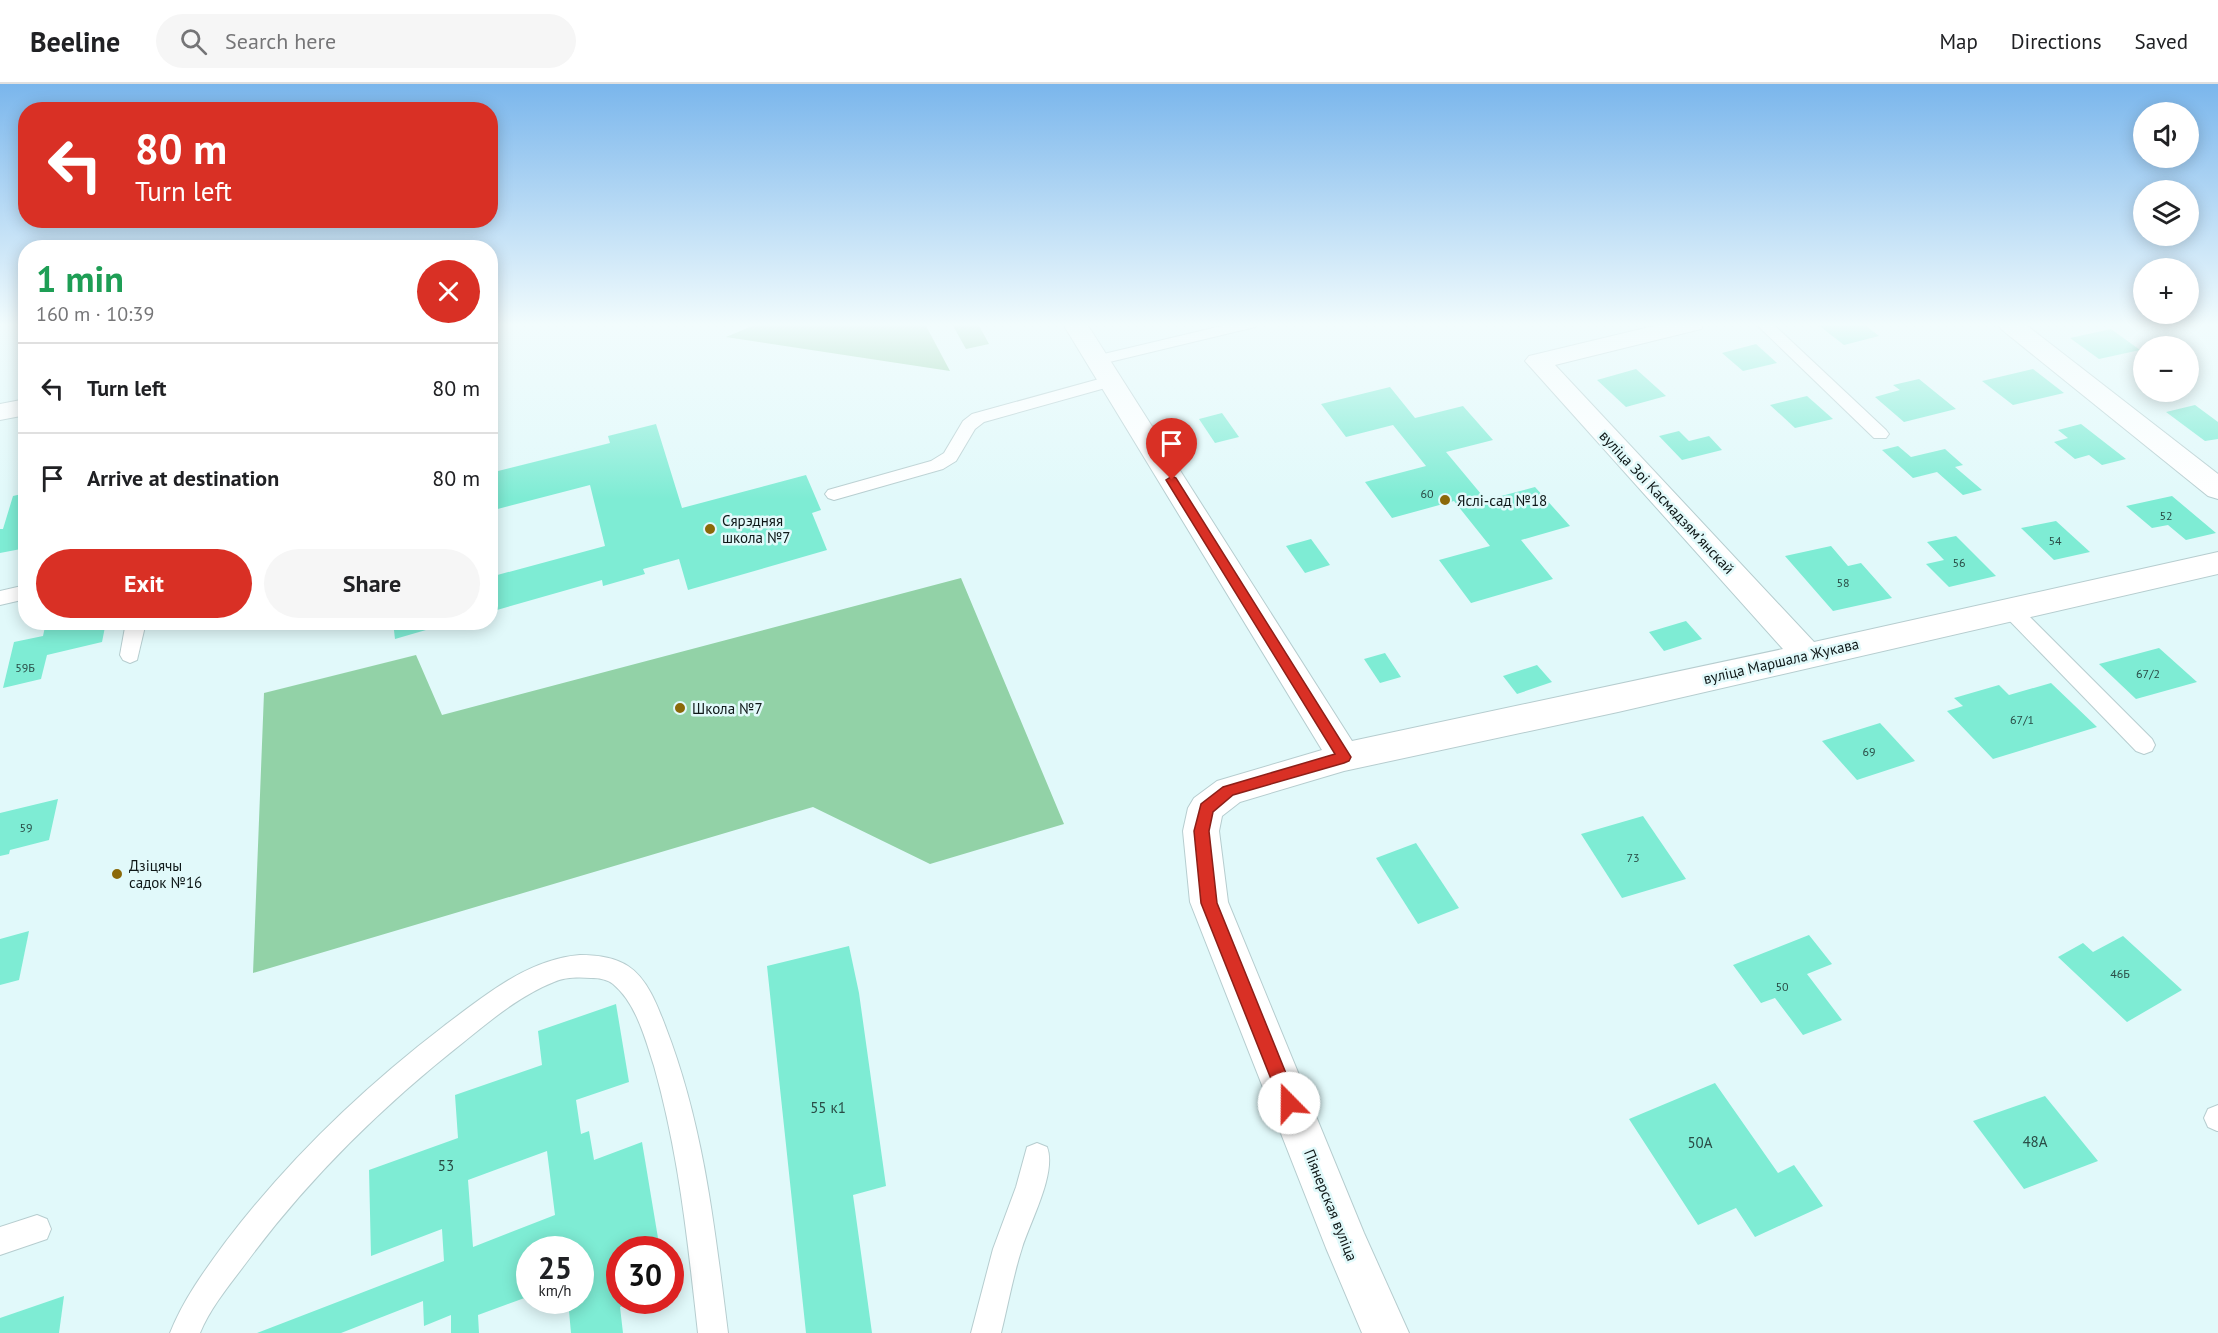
<!DOCTYPE html>
<meta charset="utf-8">
<style>
:root{--surface:#fff;--page:#f6f6f6;--text:#202124;--muted:#757577;--line:#e0e0e0;--accent:#d93025}
body{margin:0;font-family:"PT Sans",sans-serif;background:var(--page);color:var(--text);height:100vh;display:flex;flex-direction:column;font-size:22px;white-space:nowrap}
*{box-sizing:border-box;margin:0}
p{font-size:20px;color:var(--muted)}
.icon{flex:none;width:33px;height:33px;fill:none;stroke:currentColor;stroke-width:2;stroke-linecap:round;stroke-linejoin:round}
.map{position:relative;flex:1;overflow:hidden}
.details{position:absolute;left:18px;top:156px;width:480px;height:390px;display:flex;flex-direction:column;background:var(--surface);border-radius:24px;box-shadow:0 3px 15px #0003}
.details>*{flex:none}
.guide{position:absolute;left:18px;top:18px;width:480px;height:126px;border-radius:24px;box-shadow:0 3px 15px #0003;background:#d93025;color:#fff;overflow:hidden}
.fabs{position:absolute;left:2133px;top:18px;display:grid;gap:12px}
.fabs a{display:grid;place-items:center;width:66px;height:66px;border-radius:50%;background:var(--surface);box-shadow:0 3px 15px #0003;font-size:30px}
.speed{position:absolute;left:516px;top:1152px;display:flex;gap:12px;font-size:30px;font-weight:700;text-align:center}
.speed>*{display:grid;place-content:center;width:78px;height:78px;border-radius:50%;background:var(--surface);box-shadow:0 3px 15px #0003;line-height:1}
.speed small{font-size:15px;font-weight:400}
.speed .limit{border:9px solid #d22;background:#fff;color:#111}
.pin{position:absolute;display:grid;place-items:center;width:51px;height:51px;color:#fff;margin:-62px -26px;border-radius:50% 50% 50% 0;rotate:-45deg;box-shadow:0 0 6px #0007}
.pin .icon{rotate:45deg}
.me{position:absolute;width:66px;margin:-33px;rotate:338deg;stroke-linejoin:round;filter:drop-shadow(0 0 4px #0008)}
.turn{display:flex;align-items:center;gap:21px;height:126px;padding:0 18px;font-size:27px}
.turn .icon{width:78px;height:78px;stroke-width:2.5}
.turn b{display:block;font-size:42px;line-height:51px}
.round{display:grid;place-items:center;flex:none;width:63px;height:63px;border-radius:32px;background:var(--page)}
.head{display:flex;align-items:center;justify-content:space-between;height:102px;padding:0 18px}
h1{font-size:36px;font-weight:700;line-height:45px;color:#1e9e55}
.primary-button{display:flex;gap:12px;margin-top:auto;padding:12px 18px}
.primary-button a{flex:1;height:69px;border-radius:36px;background:var(--accent);color:#fff;font-size:24px;font-weight:700;line-height:69px;text-align:center}
.primary-button a+a{background:var(--page);color:var(--text)}
ul{padding:0;list-style:none}
li{display:flex;align-items:center;gap:18px;height:90px;padding:0 18px;border-top:2px solid var(--line)}
li div{flex:1}
li b{display:block;font-size:22px}
li em{font-style:normal}
header{display:flex;align-items:center;gap:36px;box-sizing:border-box;height:84px;padding:0 30px;background:var(--surface);border-bottom:2px solid var(--line)}
header strong{font-size:28px}
nav{display:flex;gap:33px;margin-inline-start:auto;font-size:21px}
.search{width:420px;height:54px;background:var(--page);display:flex;align-items:center;gap:15px;box-sizing:border-box;padding:0 21px;border-radius:33px;color:var(--muted);font-size:22px}
.map>svg:first-child{display:block}
</style>
<header>
<strong>Beeline</strong>
<div class="search"><svg class="icon" aria-label="search" viewBox="0 0 24 24"><circle cx="10" cy="10" r="6"/><path d="M15 15l6 6"/></svg>Search here</div>
<nav><a>Map</a><a>Directions</a><a>Saved</a></nav>
</header>
<div class="map">
<svg width="2218" height="1249" viewBox="0 0 2218 1249">
<rect width="100%" height="100%" fill="#e1f9fa"/>
<g fill="#92d2a7">
<path d="M 757,240 L 925,240 L 950,287 L 726,253 Z"/>
<path d="M 952,240 L 978,240 L 989,260 L 966,265 Z"/>
<path d="M 961,494 L 1064,740 L 930,780 L 813,723 L 253,889 L 264,609 L 416,571 L 442,631 Z"/>
</g>
<g fill="#7eecd4" fill-rule="evenodd">
<path d="M 1817,240 L 1864,240 L 1879,252 L 1844,261 Z"/>
<path d="M 2111,245 L 2140,266 L 2099,275 L 2070,254 Z"/>
<path d="M 1756,260 L 1777,279 L 1743,287 L 1722,269 Z"/>
<path d="M 1636,285 L 1666,312 L 1626,323 L 1597,296 Z"/>
<path d="M 2033,285 L 2064,309 L 2013,321 L 1982,297 Z"/>
<path d="M 1919,295 L 1956,325 L 1904,338 L 1875,313 L 1900,306 L 1893,301 Z"/>
<path d="M 1390,303 L 1415,334 L 1463,322 L 1493,356 L 1446,368 L 1486,416 L 1535,403 L 1570,442 L 1521,456 L 1553,495 L 1471,519 L 1439,476 L 1490,462 L 1454,417 L 1392,434 L 1365,398 L 1426,382 L 1393,341 L 1346,353 L 1321,320 Z"/>
<path d="M 1807,312 L 1833,335 L 1795,344 L 1770,321 Z"/>
<path d="M 2195,321 L 2218,338 L 2218,355 L 2205,357 L 2166,328 Z"/>
<path d="M 1222,329 L 1239,353 L 1215,359 L 1199,335 Z"/>
<path d="M 656,340 L 682,424 L 806,391 L 821,426 L 812,429 L 827,466 L 688,506 L 679,475 L 643,485 L 645,490 L 603,502 L 602,496 L 490,528 L 490,493 L 605,462 L 590,401 L 490,427 L 490,389 L 610,359 L 608,352 Z"/>
<path d="M 2081,340 L 2126,375 L 2102,381 L 2089,371 L 2075,375 L 2054,358 L 2068,354 L 2058,346 Z"/>
<path d="M 1679,347 L 1689,357 L 1709,352 L 1722,366 L 1682,376 L 1659,352 Z"/>
<path d="M 1898,362 L 1911,373 L 1945,365 L 1963,381 L 1955,383 L 1982,406 L 1963,411 L 1937,388 L 1913,394 L 1882,366 Z"/>
<path d="M 26,409 L 26,464 L 0,469 L 0,445 L 3,445 L 13,412 Z"/>
<path d="M 2172,412 L 2216,449 L 2186,456 L 2168,441 L 2152,444 L 2126,422 Z"/>
<path d="M 2056,437 L 2090,468 L 2054,476 L 2021,444 Z"/>
<path d="M 1956,452 L 1996,492 L 1949,503 L 1926,480 L 1944,476 L 1927,458 Z"/>
<path d="M 1311,455 L 1330,481 L 1305,489 L 1286,462 Z"/>
<path d="M 1831,462 L 1848,482 L 1861,479 L 1892,514 L 1833,527 L 1785,472 Z"/>
<path d="M 1686,537 L 1702,555 L 1664,567 L 1649,548 Z"/>
<path d="M 46,538 L 106,538 L 102,558 L 47,571 L 41,595 L 3,604 L 14,558 L 43,552 Z"/>
<path d="M 393,538 L 449,538 L 450,539 L 395,555 Z"/>
<path d="M 2159,564 L 2197,598 L 2136,615 L 2099,580 Z"/>
<path d="M 1385,569 L 1401,593 L 1380,599 L 1364,575 Z"/>
<path d="M 1537,581 L 1552,598 L 1517,610 L 1503,592 Z"/>
<path d="M 2051,599 L 2097,643 L 1993,675 L 1947,627 L 1963,622 L 1954,614 L 1999,601 L 2009,611 Z"/>
<path d="M 1880,639 L 1915,677 L 1857,696 L 1822,657 Z"/>
<path d="M 58,715 L 49,756 L 10,766 L 9,770 L 0,772 L 0,729 Z"/>
<path d="M 1643,732 L 1686,795 L 1622,814 L 1581,750 Z"/>
<path d="M 1416,759 L 1459,824 L 1418,840 L 1376,774 Z"/>
<path d="M 29,847 L 19,896 L 0,901 L 0,855 Z"/>
<path d="M 1809,851 L 1832,880 L 1807,890 L 1842,936 L 1803,951 L 1775,914 L 1761,919 L 1733,881 Z"/>
<path d="M 2123,852 L 2182,906 L 2127,938 L 2058,873 L 2083,859 L 2093,868 Z"/>
<path d="M 849,862 L 859,909 L 886,1102 L 853,1111 L 872,1249 L 806,1249 L 767,882 Z"/>
<path d="M 616,920 L 629,998 L 576,1016 L 581,1050 L 589,1047 L 594,1076 L 642,1058 L 660,1166 L 620,1166 L 620,1216 L 636,1217 L 620,1223 L 623,1249 L 571,1249 L 568,1216 L 580,1216 L 580,1166 L 530,1166 L 530,1212 L 478,1231 L 479,1249 L 451,1249 L 451,1231 L 424,1242 L 423,1217 L 341,1249 L 257,1249 L 444,1177 L 442,1145 L 371,1172 L 369,1086 L 458,1054 L 455,1011 L 542,981 L 538,947 ZM 547,1067 L 555,1131 L 473,1163 L 468,1096 Z"/>
<path d="M 1715,999 L 1778,1089 L 1794,1081 L 1823,1122 L 1755,1153 L 1736,1124 L 1698,1141 L 1629,1035 Z"/>
<path d="M 2045,1012 L 2098,1077 L 2024,1105 L 1973,1037 Z"/>
<path d="M 64,1212 L 59,1249 L 0,1249 L 0,1234 Z"/>
</g>
<g fill="none" stroke-linecap="round" stroke-linejoin="round">
<g stroke="#b6cdcf" stroke-width="2">
<g id="service">
<path d="M 1230,240 L 1257,240 L 1255,243 L 1097,281 L 1089,276 L 1091,273 Z"/>
<path d="M 1756,240 L 1773,240 L 1886,346 L 1889,350 L 1886,354 L 1874,354 Z"/>
<path d="M 1110,292 L 1116,293 L 1118,297 L 1116,301 L 984,338 L 975,345 L 956,377 L 943,385 L 834,416 L 828,414 L 825,410 L 828,406 L 931,377 L 944,369 L 963,337 L 972,330 Z"/>
<path d="M 26,501 L 26,515 L 0,521 L 0,507 Z"/>
<path d="M 2010,518 L 2017,520 L 2152,655 L 2155,661 L 2152,667 L 2144,670 L 2136,667 L 2003,530 L 2000,525 L 2003,520 Z"/>
<path d="M 126,538 L 146,538 L 137,576 L 130,579 L 123,576 L 120,571 Z"/>
<path d="M 580,871 C 596,871 614,873 628,882 C 648,895 658,923 666,944 C 704,1042 715,1146 728,1249 L 698,1249 C 688,1159 679,1070 654,982 C 645,954 636,919 613,900 C 607,895 598,894 591,894 C 579,893 565,893 554,898 C 521,911 492,935 465,957 C 381,1023 306,1097 243,1183 C 227,1204 210,1225 200,1249 L 170,1249 C 184,1214 205,1186 227,1156 C 289,1075 363,1004 444,942 C 484,912 528,875 580,871 Z"/>
<path d="M 2218,1021 L 2218,1047 L 2217,1047 L 2208,1043 L 2204,1034 L 2208,1025 Z"/>
<path d="M 1037,1059 L 1047,1063 C 1057,1089 1030,1138 1022,1164 C 1013,1192 1008,1221 1001,1249 L 971,1249 L 993,1165 L 1016,1103 L 1027,1063 Z"/>
<path d="M 37,1131 L 47,1135 L 51,1145 L 47,1155 L 0,1171 L 0,1143 Z"/>
</g>
</g>
<g stroke="#b6cdcf" stroke-width="2">
<g id="minor">
<path d="M 1063,240 L 1087,240 L 1352,657 L 1783,565 L 1525,277 L 1529,272 L 1662,240 L 1704,240 L 1701,245 L 1555,281 L 1814,558 L 2218,468 L 2218,490 L 1618,628 L 1344,687 L 1240,718 L 1222,732 L 1219,747 L 1228,818 L 1364,1149 L 1409,1249 L 1362,1249 L 1326,1164 L 1190,818 L 1183,747 L 1188,724 L 1194,714 L 1217,697 L 1322,666 Z"/>
<path d="M 1998,240 L 2025,240 L 2218,390 L 2218,415 L 2208,412 L 2001,245 Z"/>
</g>
</g>
<g stroke="#b6cdcf" stroke-width="2">
<path id="primary" d="M 26,315 L 26,331 L 0,336 L 0,320 Z"/>
</g>
<use href="#service" fill="#fff" fill-rule="evenodd"/>
<use href="#minor" fill="#fff" fill-rule="evenodd"/>
<use href="#primary" fill="#fff" fill-rule="evenodd"/>
</g>
<linearGradient id="sky" x2="0" y2="1"><stop stop-color="#7ab6ec"/><stop offset="0.58" stop-color="#f2fcfd"/><stop offset="1" stop-color="#f2fcfd" stop-opacity="0"/></linearGradient>
<rect width="2218" height="415" fill="url(#sky)"/>
<path fill="#d93025" stroke="#8d1f18" stroke-width="1.5" d="M 1172,392 L 1176,394 L 1351,673 L 1349,677 L 1344,679 L 1233,711 L 1213,728 L 1209,747 L 1217,819 L 1298,1019 L 1295,1025 L 1289,1027 L 1283,1025 L 1201,819 L 1194,747 L 1201,720 L 1223,703 L 1335,670 L 1166,396 Z"/>
<g fill="#8b6909" stroke="#e1f9fa" stroke-width="2">
<circle cx="1445" cy="416" r="6"/>
<circle cx="710" cy="445" r="6"/>
<circle cx="680" cy="624" r="6"/>
<circle cx="117" cy="790" r="6"/>
</g>
<g text-anchor="middle" dominant-baseline="central" stroke-width="5" stroke-linejoin="round" paint-order="stroke">
<g font-size="12" fill="#2a4c46">
<text x="1427" y="409">60</text>
<text x="2166" y="431">52</text>
<text x="2055" y="456">54</text>
<text x="1959" y="478">56</text>
<text x="1843" y="498">58</text>
<text x="25" y="583">59Б</text>
<text x="2148" y="589">67/2</text>
<text x="2022" y="635">67/1</text>
<text x="1869" y="667">69</text>
<text x="26" y="743">59</text>
<text x="1633" y="773">73</text>
<text x="2120" y="889">46Б</text>
<text x="1782" y="902">50</text>
</g>
<g font-size="15" fill="#0e1717" stroke="#e1f9fa" text-anchor="start">
<text x="1457" y="416">Яслі-сад №18</text>
<text x="722" y="436">Сярэдняя<tspan x="722" dy="17">школа №7</tspan></text>
<text x="692" y="624">Школа №7</text>
<text x="129" y="781">Дзіцячы<tspan x="129" dy="17">садок №16</tspan></text>
</g>
<g font-size="15" fill="#0e1717" stroke="#e1f9fa">
<text transform="translate(1667 418) rotate(47)">вуліца Зоі Касмадзямʼянскай</text>
<text transform="translate(1781 577) rotate(-13)">вуліца Маршала Жукава</text>
<text transform="translate(1331 1121) rotate(68)">Піянерская вуліца</text>
</g>
<g font-size="15" fill="#2a4c46">
<text x="828" y="1023">55 к1</text>
<text x="2035" y="1057">48А</text>
<text x="1700" y="1058">50А</text>
<text x="446" y="1081">53</text>
</g>
</g>
</svg>
<div class="fabs">
<a><svg class="icon" aria-label="sound" viewBox="0 0 24 24"><path d="M4 9h4l5-4v14l-5-4H4zM17 9q2 3 0 6"/></svg></a>
<a><svg class="icon" aria-label="layers" viewBox="0 0 24 24"><path d="M12 4l9 5-9 5-9-5zM3 14l9 5 9-5"/></svg></a>
<a>+</a>
<a>−</a>
</div>
<div class="speed"><div>25<small>km/h</small></div><div class="limit">30</div></div>
<div class="pin" style="left:1172px;top:396px;background:#d93025"><svg class="icon" aria-label="arrive" viewBox="0 0 24 24"><path d="M6 21V4h12l-3 4 3 4H6"/></svg></div>
<svg class="me" style="left:1289px;top:1019px" viewBox="-20 -20 40 40"><circle r="19" fill="#fff"/><path d="M0-13L10 11 0 6-10 11z" fill="#d93025"/></svg>
<div class="guide">
<div class="turn"><svg class="icon" aria-label="left" viewBox="0 0 24 24"><path d="M17 20v-9H6M10 6l-5 5 5 5"/></svg><div><b>80 m</b>Turn left</div></div>
</div>
<section class="details">
<div class="head"><div><h1>1 min</h1><p>160 m · 10:39</p></div><a class="round" style="background:#d93025;color:#fff"><svg class="icon" aria-label="close" viewBox="0 0 24 24"><path d="M6 6l12 12M18 6L6 18"/></svg></a></div>
<ul>
<li><svg class="icon" aria-label="left" viewBox="0 0 24 24"><path d="M17 20v-9H6M10 6l-5 5 5 5"/></svg><div><b>Turn left</b></div><em>80 m</em></li>
<li><svg class="icon" aria-label="arrive" viewBox="0 0 24 24"><path d="M6 21V4h12l-3 4 3 4H6"/></svg><div><b>Arrive at destination</b></div><em>80 m</em></li>
</ul>
<div class="primary-button"><a>Exit</a><a>Share</a></div>
</section>
</div>
